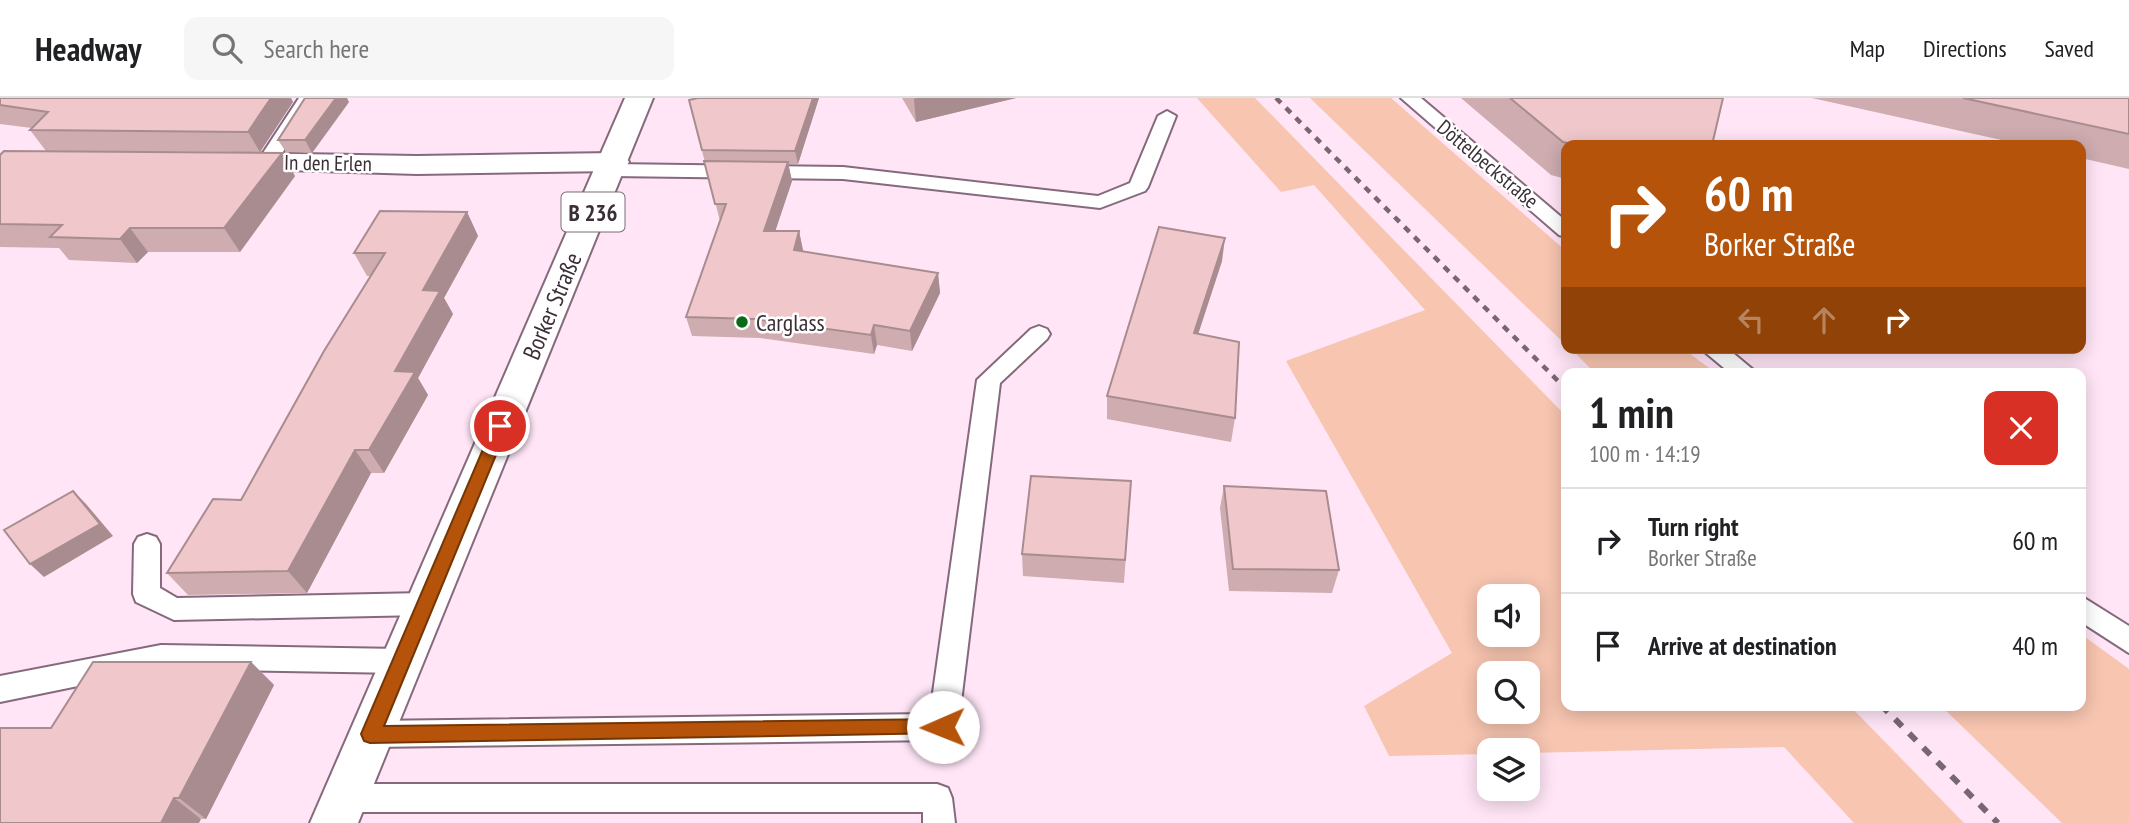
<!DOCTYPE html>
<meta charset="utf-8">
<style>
:root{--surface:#fff;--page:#f6f6f6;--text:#202124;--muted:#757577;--line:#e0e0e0}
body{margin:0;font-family:"PT Sans Narrow",sans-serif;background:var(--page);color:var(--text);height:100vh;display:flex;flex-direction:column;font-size:26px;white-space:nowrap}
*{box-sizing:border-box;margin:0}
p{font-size:23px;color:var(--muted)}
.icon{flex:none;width:38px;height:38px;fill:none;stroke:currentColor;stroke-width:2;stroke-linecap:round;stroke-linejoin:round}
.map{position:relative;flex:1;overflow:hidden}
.side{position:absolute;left:1561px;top:270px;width:525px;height:343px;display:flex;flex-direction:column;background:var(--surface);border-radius:14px;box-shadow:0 4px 18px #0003}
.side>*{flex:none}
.top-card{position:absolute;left:1561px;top:42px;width:525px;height:214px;border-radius:14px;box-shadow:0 4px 18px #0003;background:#b45309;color:#fff;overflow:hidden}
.tools{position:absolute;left:1477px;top:486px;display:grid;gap:14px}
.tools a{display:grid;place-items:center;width:63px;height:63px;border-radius:14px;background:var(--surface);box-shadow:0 4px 18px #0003;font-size:35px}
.pin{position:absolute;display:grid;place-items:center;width:60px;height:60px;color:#fff;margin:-30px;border:4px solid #fff;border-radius:50%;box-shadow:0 2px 7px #0007}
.me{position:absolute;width:77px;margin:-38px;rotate:269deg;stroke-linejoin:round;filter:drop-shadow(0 0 5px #0008)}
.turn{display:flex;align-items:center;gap:24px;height:147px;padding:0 28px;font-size:32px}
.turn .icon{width:91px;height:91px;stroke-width:2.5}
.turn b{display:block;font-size:49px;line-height:60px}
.lanes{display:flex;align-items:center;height:66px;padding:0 28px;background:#0003;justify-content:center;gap:35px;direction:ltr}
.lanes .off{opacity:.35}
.round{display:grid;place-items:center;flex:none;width:74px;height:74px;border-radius:14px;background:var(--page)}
.overview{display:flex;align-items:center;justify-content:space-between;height:119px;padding:0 28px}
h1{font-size:42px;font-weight:700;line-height:52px}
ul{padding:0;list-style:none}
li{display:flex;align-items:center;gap:21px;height:105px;padding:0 28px;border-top:2px solid var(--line)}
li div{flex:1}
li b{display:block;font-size:26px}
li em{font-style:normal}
header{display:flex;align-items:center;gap:42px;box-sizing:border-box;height:98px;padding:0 35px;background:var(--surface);border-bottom:2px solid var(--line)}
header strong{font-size:33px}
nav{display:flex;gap:38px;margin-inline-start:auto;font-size:24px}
.search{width:490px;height:63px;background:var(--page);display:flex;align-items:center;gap:18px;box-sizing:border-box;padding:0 24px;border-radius:14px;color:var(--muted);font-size:26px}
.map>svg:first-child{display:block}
</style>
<header>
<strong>Headway</strong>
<div class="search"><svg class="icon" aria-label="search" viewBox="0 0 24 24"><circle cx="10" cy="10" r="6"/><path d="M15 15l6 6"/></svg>Search here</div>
<nav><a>Map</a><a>Directions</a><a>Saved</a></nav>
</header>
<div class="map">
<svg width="2129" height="725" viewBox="0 0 2129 725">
<rect width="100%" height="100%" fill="#ffe5f6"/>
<g fill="#f7c5b0" fill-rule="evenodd">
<path d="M 1197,0 L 1255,0 L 1566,318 L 1566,607 L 1849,607 L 1964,725 L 1854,725 L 1784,649 L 1528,655 L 1489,653 L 1489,656 L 1389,658 L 1364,608 L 1452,555 L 1286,263 L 1425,212 L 1314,87 L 1281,94 ZM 1489,499 L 1528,499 L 1528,537 L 1489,537 ZM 1489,576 L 1528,576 L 1528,614 L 1489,614 Z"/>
<path d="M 1310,0 L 1391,0 L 1566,153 L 1566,247 Z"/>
<path d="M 1570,250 L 1682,250 L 1716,275 L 1595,275 Z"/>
<path d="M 2081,536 L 2129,571 L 2129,725 L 2062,725 L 1940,607 L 2081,607 Z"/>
</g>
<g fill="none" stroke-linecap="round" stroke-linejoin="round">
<g stroke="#85697c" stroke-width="4">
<g id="lane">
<path d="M 299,0 L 317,0 L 274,68 L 260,68 L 257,64 Z"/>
<path d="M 1401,0 L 1421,0 L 1566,123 L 1566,139 L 1559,137 Z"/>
<path d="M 1167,13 L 1176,18 L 1148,89 L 1145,93 L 1100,110 L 843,81 L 611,78 L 601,72 L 611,66 L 843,69 L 1098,98 L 1130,85 L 1158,18 Z"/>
<path d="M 1039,228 L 1047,231 L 1050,236 L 1047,241 L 1000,285 L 958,629 L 953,638 L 943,642 L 370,649 L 360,645 L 355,636 L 360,627 L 370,623 L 930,616 L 977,282 L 1031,231 Z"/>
<path d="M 1700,250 L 1727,250 L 1757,275 L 1730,275 Z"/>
<path d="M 147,436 L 156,439 L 160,446 L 160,490 L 177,500 L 424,495 L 434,498 L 438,506 L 434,514 L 424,517 L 174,522 L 136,504 L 133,496 L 134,446 L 138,439 Z"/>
<path d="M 2081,498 L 2129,528 L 2129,555 L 2081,524 Z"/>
<path d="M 161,547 L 400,551 L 410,554 L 414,563 L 410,572 L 400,575 L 161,571 L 0,604 L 0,578 Z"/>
<path d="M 344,686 L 937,686 L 948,690 L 952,700 L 955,725 L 923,725 L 923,714 L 344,714 L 333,710 L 329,700 L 333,690 Z"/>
</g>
</g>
<g stroke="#85697c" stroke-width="4">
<path id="street" d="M 235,55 L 417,58 L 614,55 L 625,58 L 629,64 L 625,70 L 614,73 L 417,76 L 224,70 L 220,64 L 224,58 Z"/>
</g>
<g stroke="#85697c" stroke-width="4">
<path id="primary" d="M 625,0 L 653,0 L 358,725 L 310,725 Z"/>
</g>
<use href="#lane" fill="#fff" fill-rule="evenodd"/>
<use href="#street" fill="#fff" fill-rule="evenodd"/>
<use href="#primary" fill="#fff" fill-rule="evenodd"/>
<path stroke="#786772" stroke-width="4.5" stroke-dasharray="7 7" stroke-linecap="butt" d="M 1276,0 L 1566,291"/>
<path stroke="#786772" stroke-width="6" stroke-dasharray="10 10" stroke-linecap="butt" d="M 1881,607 L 1998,725"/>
</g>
<g fill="#ceacaf">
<path d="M 0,0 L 291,0 L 293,4 L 260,54 L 46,53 L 30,32 L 32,30 L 0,26 Z"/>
<path d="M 698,0 L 819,0 L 798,66 L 788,66 L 792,83 L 775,133 L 799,133 L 803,154 L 938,175 L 940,195 L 912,253 L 877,247 L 874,256 L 760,240 L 692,238 L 686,219 L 720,123 L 689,2 Z"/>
<path d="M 902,0 L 1016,0 L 916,24 Z"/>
<path d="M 1461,0 L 1723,0 L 1712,47 L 1566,47 L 1566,81 L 1551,77 Z"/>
<path d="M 1812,0 L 2129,0 L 2129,71 L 2081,60 L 2081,47 L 2024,47 Z"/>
<path d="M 349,4 L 312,55 L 286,54 L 278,42 Z"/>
<path d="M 0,57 L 295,78 L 240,154 L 148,154 L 137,165 L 69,162 L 59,150 L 0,149 Z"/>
<path d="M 467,114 L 478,138 L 444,200 L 453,216 L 418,280 L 428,297 L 384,375 L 371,375 L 307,495 L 188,497 L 167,475 L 241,402 L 370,178 L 367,178 L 354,155 Z"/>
<path d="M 1222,163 L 1198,236 L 1235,320 L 1231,344 L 1107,321 L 1107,298 Z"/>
<path d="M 1131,383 L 1124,485 L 1023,478 L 1022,456 Z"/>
<path d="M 1224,388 L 1339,472 L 1332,495 L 1229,493 L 1220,410 Z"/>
<path d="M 251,564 L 274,587 L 206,721 L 201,721 L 51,630 Z"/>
</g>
<g fill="#a88c8f">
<path d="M 271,0 L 291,0 L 293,4 L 260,54 L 248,34 Z"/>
<path d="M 336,0 L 347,0 L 349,4 L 312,55 L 305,42 Z"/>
<path d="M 813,0 L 819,0 L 798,66 L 795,53 Z"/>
<path d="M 917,0 L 1016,0 L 916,24 L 914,1 Z"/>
<path d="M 282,55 L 295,78 L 240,154 L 224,130 Z"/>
<path d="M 788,64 L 792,83 L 769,152 L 764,133 Z"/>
<path d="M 467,114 L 478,138 L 444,200 L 453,216 L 418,280 L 428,297 L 384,375 L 369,352 L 423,192 Z"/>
<path d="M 130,130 L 148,154 L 137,165 L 120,141 Z"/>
<path d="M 799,133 L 803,152 L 799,172 L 794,152 Z"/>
<path d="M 1225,140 L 1222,163 L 1191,258 L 1194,235 Z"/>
<path d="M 938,175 L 940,195 L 912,253 L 910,233 Z"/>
<path d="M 874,227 L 877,247 L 874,256 L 871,237 Z"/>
<path d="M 355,352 L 371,375 L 307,495 L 288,473 Z"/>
<path d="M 73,393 L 86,406 L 113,438 L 44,479 L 30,466 Z"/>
<path d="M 251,564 L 274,587 L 206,721 L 179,700 Z"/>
<path d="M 174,700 L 201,721 L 199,725 L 161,725 Z"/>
</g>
<g fill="#f0c8cc" stroke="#a88c8f" stroke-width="2">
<path d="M 0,0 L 271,0 L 248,34 L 30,32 L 48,14 L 0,7 Z"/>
<path d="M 305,0 L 336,0 L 305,42 L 278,42 Z"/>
<path d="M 698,0 L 813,0 L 795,53 L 702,52 L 689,2 Z"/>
<path d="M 1510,0 L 1723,0 L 1712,47 L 1577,47 L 1563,44 Z"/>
<path d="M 1963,0 L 2129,0 L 2129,36 Z"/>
<path d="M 4,53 L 282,55 L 224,130 L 130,130 L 120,141 L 50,139 L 62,127 L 0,126 L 0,57 Z"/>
<path d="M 704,63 L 788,64 L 764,133 L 799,133 L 794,152 L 938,175 L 910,233 L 874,227 L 871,237 L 755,221 L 686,219 L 726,106 L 715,106 Z"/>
<path d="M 380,113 L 467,114 L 423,192 L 440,193 L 395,273 L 415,274 L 369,352 L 355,352 L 288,473 L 167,475 L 213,401 L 241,402 L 324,253 L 385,155 L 354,155 Z"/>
<path d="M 1159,129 L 1225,140 L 1194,235 L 1239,244 L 1235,320 L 1107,298 Z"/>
<path d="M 1031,378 L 1131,383 L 1125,462 L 1022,456 Z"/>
<path d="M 1224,388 L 1326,393 L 1339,472 L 1233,471 Z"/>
<path d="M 73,393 L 100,426 L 30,466 L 4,432 Z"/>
<path d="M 93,564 L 251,564 L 179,700 L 174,700 L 161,725 L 0,725 L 0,630 L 51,630 Z"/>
</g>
<path fill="#b45309" stroke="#753606" stroke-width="2" d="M 500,323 L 508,328 L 384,628 L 943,621 L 949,623 L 952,629 L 949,635 L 370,645 L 364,643 L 361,636 L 493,328 Z"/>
<circle fill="#096b17" stroke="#fff" stroke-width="2.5" cx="742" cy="224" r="7"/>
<g text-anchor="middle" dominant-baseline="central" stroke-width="5" stroke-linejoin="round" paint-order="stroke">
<g font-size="21" fill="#3b2f37" stroke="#fff">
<text transform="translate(328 65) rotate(1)">In den Erlen</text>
<text transform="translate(1488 66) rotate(40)">Döttelbeckstraße</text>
</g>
<rect fill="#fff" stroke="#766d73" stroke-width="2" x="561.5" y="94.5" width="63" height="39" rx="5"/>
<g font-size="23" font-weight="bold" fill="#3b2f37">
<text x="593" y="114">B 236</text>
</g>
<g font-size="24" fill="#3b2f37" stroke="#fff">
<text transform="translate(552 208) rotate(-67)">Borker Straße</text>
</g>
<g font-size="24" fill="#3b2f37" stroke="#fff" text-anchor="start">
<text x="756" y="224">Carglass</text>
</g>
</g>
</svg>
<div class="tools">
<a><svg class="icon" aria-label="sound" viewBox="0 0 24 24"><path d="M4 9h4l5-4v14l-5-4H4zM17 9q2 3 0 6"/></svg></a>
<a><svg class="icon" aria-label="search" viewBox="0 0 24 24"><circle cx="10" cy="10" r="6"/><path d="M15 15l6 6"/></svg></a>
<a><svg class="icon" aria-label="layers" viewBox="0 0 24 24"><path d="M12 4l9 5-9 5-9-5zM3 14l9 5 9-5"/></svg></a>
</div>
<div class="pin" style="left:500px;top:328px;background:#d93025"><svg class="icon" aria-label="arrive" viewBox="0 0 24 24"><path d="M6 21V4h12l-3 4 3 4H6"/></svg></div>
<svg class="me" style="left:943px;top:629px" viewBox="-20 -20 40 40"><circle r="19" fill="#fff"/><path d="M0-13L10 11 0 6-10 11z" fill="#b45309"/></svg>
<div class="top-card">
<div class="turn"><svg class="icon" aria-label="right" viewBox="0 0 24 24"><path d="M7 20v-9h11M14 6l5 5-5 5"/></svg><div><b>60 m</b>Borker Straße</div></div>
<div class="lanes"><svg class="icon off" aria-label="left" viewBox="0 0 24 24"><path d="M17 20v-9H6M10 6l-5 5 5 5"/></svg><svg class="icon off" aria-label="ahead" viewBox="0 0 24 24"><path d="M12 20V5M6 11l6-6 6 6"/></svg><svg class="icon" aria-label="right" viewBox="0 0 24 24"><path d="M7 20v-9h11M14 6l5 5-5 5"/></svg></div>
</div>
<section class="side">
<div class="overview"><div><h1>1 min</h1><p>100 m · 14:19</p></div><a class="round" style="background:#d93025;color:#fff"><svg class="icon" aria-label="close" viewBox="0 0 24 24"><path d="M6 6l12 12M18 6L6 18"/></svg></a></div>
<ul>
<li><svg class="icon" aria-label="right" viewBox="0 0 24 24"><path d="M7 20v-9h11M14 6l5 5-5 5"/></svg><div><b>Turn right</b><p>Borker Straße</p></div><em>60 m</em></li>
<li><svg class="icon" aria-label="arrive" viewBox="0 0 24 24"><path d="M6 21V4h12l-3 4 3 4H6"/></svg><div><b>Arrive at destination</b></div><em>40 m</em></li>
</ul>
</section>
</div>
